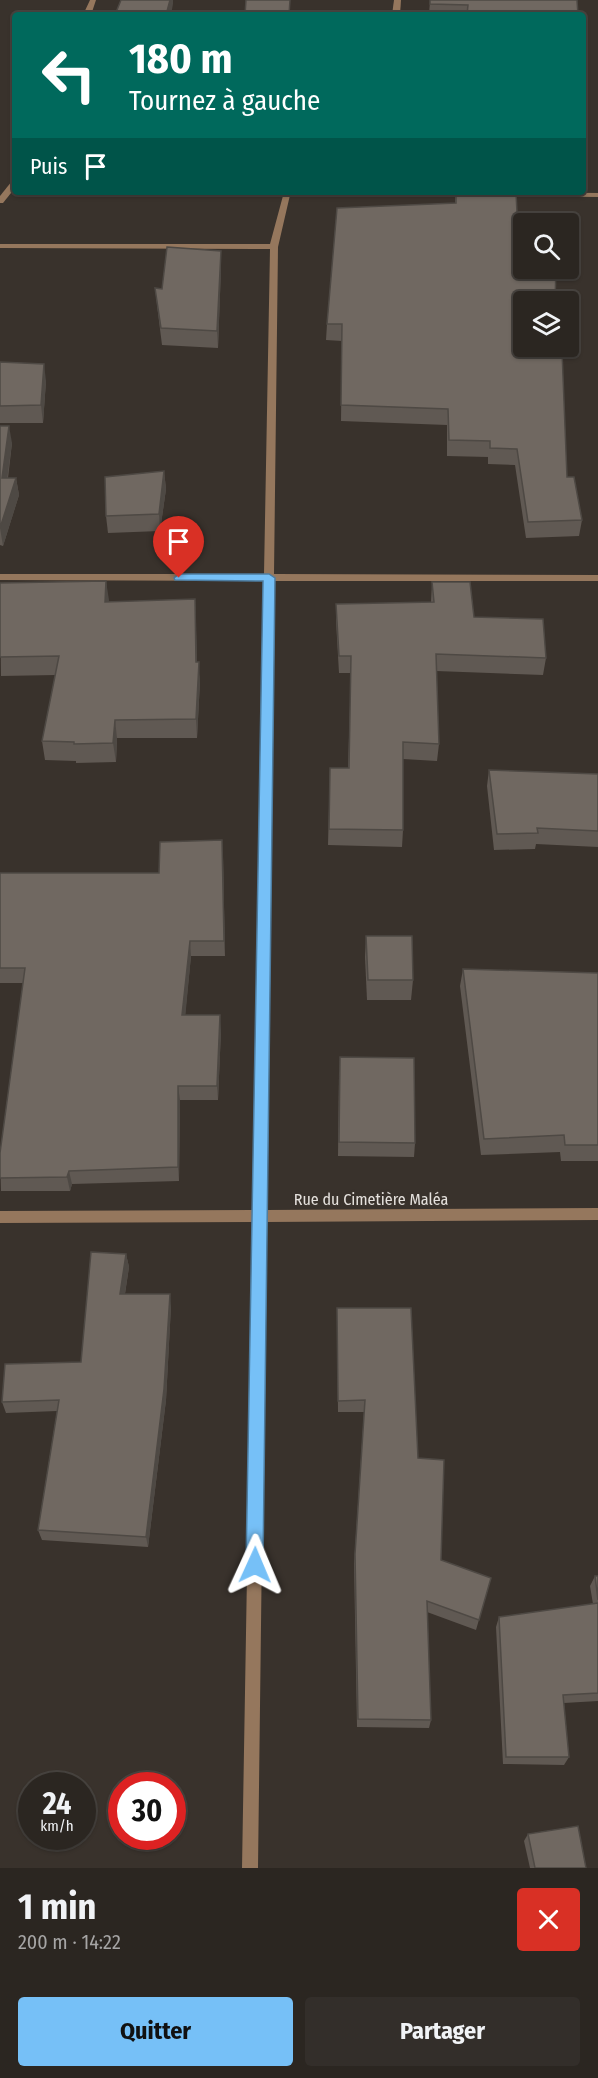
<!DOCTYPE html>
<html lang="fr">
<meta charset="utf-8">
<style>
:root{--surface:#2b2621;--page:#332e2a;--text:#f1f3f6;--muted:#a6a5a5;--line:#47433f;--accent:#76c0f7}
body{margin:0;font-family:"Fira Sans Condensed",sans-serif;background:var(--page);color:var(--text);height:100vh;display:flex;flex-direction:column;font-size:22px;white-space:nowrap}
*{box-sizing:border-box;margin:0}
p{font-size:20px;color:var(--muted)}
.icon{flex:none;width:33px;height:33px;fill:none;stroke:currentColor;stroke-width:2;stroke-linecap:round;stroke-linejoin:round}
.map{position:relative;height:1868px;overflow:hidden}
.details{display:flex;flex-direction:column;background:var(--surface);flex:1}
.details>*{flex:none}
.guide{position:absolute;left:12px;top:12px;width:574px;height:183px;border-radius:6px;box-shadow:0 2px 4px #0004,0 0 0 2px var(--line);background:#00695c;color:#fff;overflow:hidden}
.controls{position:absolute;left:513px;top:213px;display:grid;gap:12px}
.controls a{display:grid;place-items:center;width:66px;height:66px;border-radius:6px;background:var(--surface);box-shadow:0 2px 4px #0004,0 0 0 2px var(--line);font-size:30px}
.speed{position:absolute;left:18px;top:1772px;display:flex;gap:12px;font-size:30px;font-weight:700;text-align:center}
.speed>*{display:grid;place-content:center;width:78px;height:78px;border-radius:50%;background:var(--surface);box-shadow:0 2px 4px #0004,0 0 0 2px var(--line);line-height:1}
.speed small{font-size:15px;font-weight:400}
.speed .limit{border:9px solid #d22;background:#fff;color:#111}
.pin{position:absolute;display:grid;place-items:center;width:51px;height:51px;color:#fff;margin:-62px -26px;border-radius:50% 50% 50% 0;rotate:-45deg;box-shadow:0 0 6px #0007}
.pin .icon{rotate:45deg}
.me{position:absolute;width:66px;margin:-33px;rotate:1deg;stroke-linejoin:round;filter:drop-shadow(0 0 4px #0008)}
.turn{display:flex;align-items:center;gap:21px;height:126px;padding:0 18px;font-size:27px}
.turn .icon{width:78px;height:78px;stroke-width:2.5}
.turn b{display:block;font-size:42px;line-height:51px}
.then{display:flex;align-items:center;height:57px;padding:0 18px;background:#0003;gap:12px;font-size:22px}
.round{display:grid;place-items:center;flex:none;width:63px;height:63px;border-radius:6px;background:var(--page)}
.overview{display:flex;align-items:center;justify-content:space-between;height:102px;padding:0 18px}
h1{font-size:36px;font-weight:700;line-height:45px}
.button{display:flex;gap:12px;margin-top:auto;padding:12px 18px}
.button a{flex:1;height:69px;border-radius:6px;background:var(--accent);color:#111;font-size:24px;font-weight:700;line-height:69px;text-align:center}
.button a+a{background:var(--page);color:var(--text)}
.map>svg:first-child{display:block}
</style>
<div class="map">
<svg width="598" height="1868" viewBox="0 0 598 1868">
<rect width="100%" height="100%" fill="#39322c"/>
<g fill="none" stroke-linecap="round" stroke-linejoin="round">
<g fill="#95775d" fill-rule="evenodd">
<path d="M 365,192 L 473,192 L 475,194 L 471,196 L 368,195 L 365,195 Z"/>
<path d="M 498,192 L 598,193 L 598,197 L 500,196 L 496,194 Z"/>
</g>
<g fill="#95775d" fill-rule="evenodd">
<path d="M 90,0 L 96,0 L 91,15 L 83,15 Z"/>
<path d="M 394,0 L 401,0 L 400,15 L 392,15 Z"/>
<path d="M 12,181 L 15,181 L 15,188 L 3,203 L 0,203 L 0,196 Z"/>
<path d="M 284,192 L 373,192 L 369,194 L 290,195 L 278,247 L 274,574 L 598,575 L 598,581 L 274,581 L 266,1210 L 598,1208 L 598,1220 L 266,1222 L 258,1868 L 242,1868 L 253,1222 L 0,1223 L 0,1211 L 253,1210 L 264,581 L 0,580 L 0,574 L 264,574 L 270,249 L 0,248 L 0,244 L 270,244 Z"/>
</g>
</g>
<g fill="#605953">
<path d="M 430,0 L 578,15 L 429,15 Z"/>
<path d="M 455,192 L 516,192 L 518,234 L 553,351 L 567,477 L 582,520 L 579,536 L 526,538 L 515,465 L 488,464 L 488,457 L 447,456 L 447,425 L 341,421 L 342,341 L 326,340 L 327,324 L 455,203 Z"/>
<path d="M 221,251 L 221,268 L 218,348 L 162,345 L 157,305 L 155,288 L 162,289 Z"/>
<path d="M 0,362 L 46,381 L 43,423 L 0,423 Z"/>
<path d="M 0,426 L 12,443 L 8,478 L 16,478 L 19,495 L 3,546 L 0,545 Z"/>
<path d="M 164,471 L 166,489 L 160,531 L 108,533 L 106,516 Z"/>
<path d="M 106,581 L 108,602 L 195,599 L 197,662 L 200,681 L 197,738 L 117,738 L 116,762 L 76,763 L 76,761 L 45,760 L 42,741 L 56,675 L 1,676 L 0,583 Z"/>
<path d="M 432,582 L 474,617 L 546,658 L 543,675 L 436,671 L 439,744 L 437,761 L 403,759 L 403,830 L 402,847 L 328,845 L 330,768 L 348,768 L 351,673 L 339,673 L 336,621 L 336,604 L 431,602 Z"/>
<path d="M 489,770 L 598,774 L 598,847 L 536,844 L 535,849 L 494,850 L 487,786 Z"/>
<path d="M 223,856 L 225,956 L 191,956 L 185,1015 L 221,1030 L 218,1100 L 180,1100 L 179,1181 L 72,1184 L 70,1191 L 1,1191 L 0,1153 L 23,983 L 0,983 L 0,873 L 159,873 Z"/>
<path d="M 366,936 L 413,980 L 411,1000 L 367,1000 L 365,957 Z"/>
<path d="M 463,969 L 598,973 L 598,1161 L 561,1161 L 560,1152 L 481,1155 L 460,986 Z"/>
<path d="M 339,1072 L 415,1143 L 414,1157 L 338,1156 Z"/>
<path d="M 126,1254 L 129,1267 L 125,1294 L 171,1306 L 166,1400 L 148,1547 L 42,1540 L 38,1530 L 57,1411 L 6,1413 L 2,1402 L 81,1362 Z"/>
<path d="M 337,1308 L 418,1458 L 441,1560 L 491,1578 L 476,1630 L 427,1612 L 431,1720 L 429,1728 L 357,1727 L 354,1564 L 364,1412 L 338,1412 Z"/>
<path d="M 595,1576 L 598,1576 L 598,1701 L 564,1703 L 569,1757 L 564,1765 L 503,1764 L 496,1627 L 499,1617 L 593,1604 L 590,1586 Z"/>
<path d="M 528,1834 L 586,1868 L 530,1868 L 524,1841 Z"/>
</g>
<g fill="#4e4944">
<path d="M 169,0 L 173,0 L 173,4 L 171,15 L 166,15 Z"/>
<path d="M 221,251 L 221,268 L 218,348 L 217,331 Z"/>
<path d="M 44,364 L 46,381 L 43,423 L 41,405 Z"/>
<path d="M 9,426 L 12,443 L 5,495 L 2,478 Z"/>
<path d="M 164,471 L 166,489 L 160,531 L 159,514 Z"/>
<path d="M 16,478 L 19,495 L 3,546 L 0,528 Z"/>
<path d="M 106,581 L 109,600 L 107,621 L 105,602 Z"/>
<path d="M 195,599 L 196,618 L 197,681 L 196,662 Z"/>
<path d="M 199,662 L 200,681 L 197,738 L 196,719 Z"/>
<path d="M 115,720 L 117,738 L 116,762 L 113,743 Z"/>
<path d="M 222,840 L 223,856 L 225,956 L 224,941 Z"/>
<path d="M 190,941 L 191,956 L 184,1030 L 182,1015 Z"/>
<path d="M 220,1015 L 221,1030 L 218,1100 L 217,1086 Z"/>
<path d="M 178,1086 L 180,1100 L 179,1181 L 178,1167 Z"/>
<path d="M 69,1171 L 72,1184 L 70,1191 L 67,1177 Z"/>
<path d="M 126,1254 L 129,1267 L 123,1306 L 120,1294 Z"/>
<path d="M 170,1294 L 171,1306 L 166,1400 L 148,1547 L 146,1537 Z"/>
</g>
<g fill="#706861" stroke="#4e4944" stroke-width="1.5">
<path d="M 121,0 L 170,0 L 166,15 L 115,15 Z"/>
<path d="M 246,0 L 290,0 L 289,15 L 245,15 Z"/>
<path d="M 430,0 L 577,0 L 578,15 L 467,15 L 468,5 L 430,4 Z"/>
<path d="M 456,192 L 516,192 L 518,234 L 524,235 L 524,268 L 556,268 L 555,302 L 524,302 L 524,346 L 553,346 L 553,351 L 562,351 L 567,477 L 574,477 L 582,520 L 528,522 L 517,449 L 490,448 L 490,441 L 449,440 L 448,409 L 341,405 L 342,324 L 327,324 L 337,208 L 456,203 Z"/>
<path d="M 167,247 L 221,251 L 217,331 L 161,328 L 155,288 L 162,289 Z"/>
<path d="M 0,362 L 44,364 L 41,405 L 0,406 Z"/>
<path d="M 0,426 L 9,426 L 2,478 L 16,478 L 0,528 Z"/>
<path d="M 164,471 L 159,514 L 106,516 L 105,477 Z"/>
<path d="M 106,581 L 105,602 L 195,599 L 196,662 L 199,662 L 196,719 L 115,720 L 113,743 L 74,744 L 74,742 L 42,741 L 59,656 L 0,657 L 0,583 Z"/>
<path d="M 432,582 L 470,582 L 474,617 L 543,619 L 546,658 L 436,654 L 439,744 L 403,742 L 403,830 L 329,829 L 330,768 L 349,768 L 351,656 L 339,656 L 336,604 L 434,602 Z"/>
<path d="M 489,770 L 598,774 L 598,831 L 537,828 L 538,833 L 497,834 Z"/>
<path d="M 222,840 L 224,941 L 190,941 L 182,1015 L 220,1015 L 217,1086 L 178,1086 L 178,1167 L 69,1171 L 67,1177 L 0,1178 L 0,1153 L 25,968 L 0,968 L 0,873 L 159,873 L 160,842 Z"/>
<path d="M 366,936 L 412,936 L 413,980 L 368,980 Z"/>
<path d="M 463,969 L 598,973 L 598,1145 L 565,1145 L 564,1135 L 484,1139 Z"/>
<path d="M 340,1057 L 414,1058 L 415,1143 L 339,1142 Z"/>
<path d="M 91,1252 L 126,1254 L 120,1294 L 170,1294 L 164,1389 L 146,1537 L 38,1530 L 59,1400 L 2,1402 L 5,1364 L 81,1362 Z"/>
<path d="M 337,1308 L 411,1308 L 418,1458 L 444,1460 L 441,1560 L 491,1578 L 479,1620 L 427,1601 L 431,1720 L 358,1719 L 355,1554 L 365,1400 L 338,1401 Z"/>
<path d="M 595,1576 L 598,1576 L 598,1600 Z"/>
<path d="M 598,1603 L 598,1693 L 563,1695 L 569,1757 L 506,1757 L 499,1617 Z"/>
<path d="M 578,1826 L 586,1868 L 535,1868 L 528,1834 Z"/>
</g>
<path fill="#76c0f7" stroke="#4d7da1" stroke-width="1.5" d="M 179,574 L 269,574 L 275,578 L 263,1565 L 261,1571 L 255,1574 L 249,1571 L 246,1565 L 263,581 L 175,580 L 174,578 Z"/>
<g text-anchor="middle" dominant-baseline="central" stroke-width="4.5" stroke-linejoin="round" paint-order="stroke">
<g font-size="16" fill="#e5e1dd" stroke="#39322c">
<text x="371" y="1199">Rue du Cimetière Maléa</text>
</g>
</g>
</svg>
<div class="controls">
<a><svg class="icon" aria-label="search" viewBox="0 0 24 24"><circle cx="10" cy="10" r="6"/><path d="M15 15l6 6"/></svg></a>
<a><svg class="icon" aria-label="layers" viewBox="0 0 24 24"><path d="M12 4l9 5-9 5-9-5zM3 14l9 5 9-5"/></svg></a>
</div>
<div class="speed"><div>24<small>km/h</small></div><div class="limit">30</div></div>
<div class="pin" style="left:179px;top:578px;background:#d93025"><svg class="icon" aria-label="arrive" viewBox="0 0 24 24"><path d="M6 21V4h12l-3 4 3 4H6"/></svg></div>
<svg class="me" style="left:255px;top:1565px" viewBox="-20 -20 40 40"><path d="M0-17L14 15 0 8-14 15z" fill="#76c0f7" stroke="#fff" stroke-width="4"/></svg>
<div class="guide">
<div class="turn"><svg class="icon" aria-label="left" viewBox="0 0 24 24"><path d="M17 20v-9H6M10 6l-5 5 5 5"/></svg><div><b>180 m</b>Tournez à gauche</div></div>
<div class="then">Puis<svg class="icon" aria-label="arrive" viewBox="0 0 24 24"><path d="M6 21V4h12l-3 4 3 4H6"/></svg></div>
</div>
</div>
<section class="details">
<div class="overview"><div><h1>1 min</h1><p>200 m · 14:22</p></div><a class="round" style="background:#d93025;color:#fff"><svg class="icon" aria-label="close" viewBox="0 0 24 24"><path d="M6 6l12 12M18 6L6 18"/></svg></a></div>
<div class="button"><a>Quitter</a><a>Partager</a></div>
</section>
